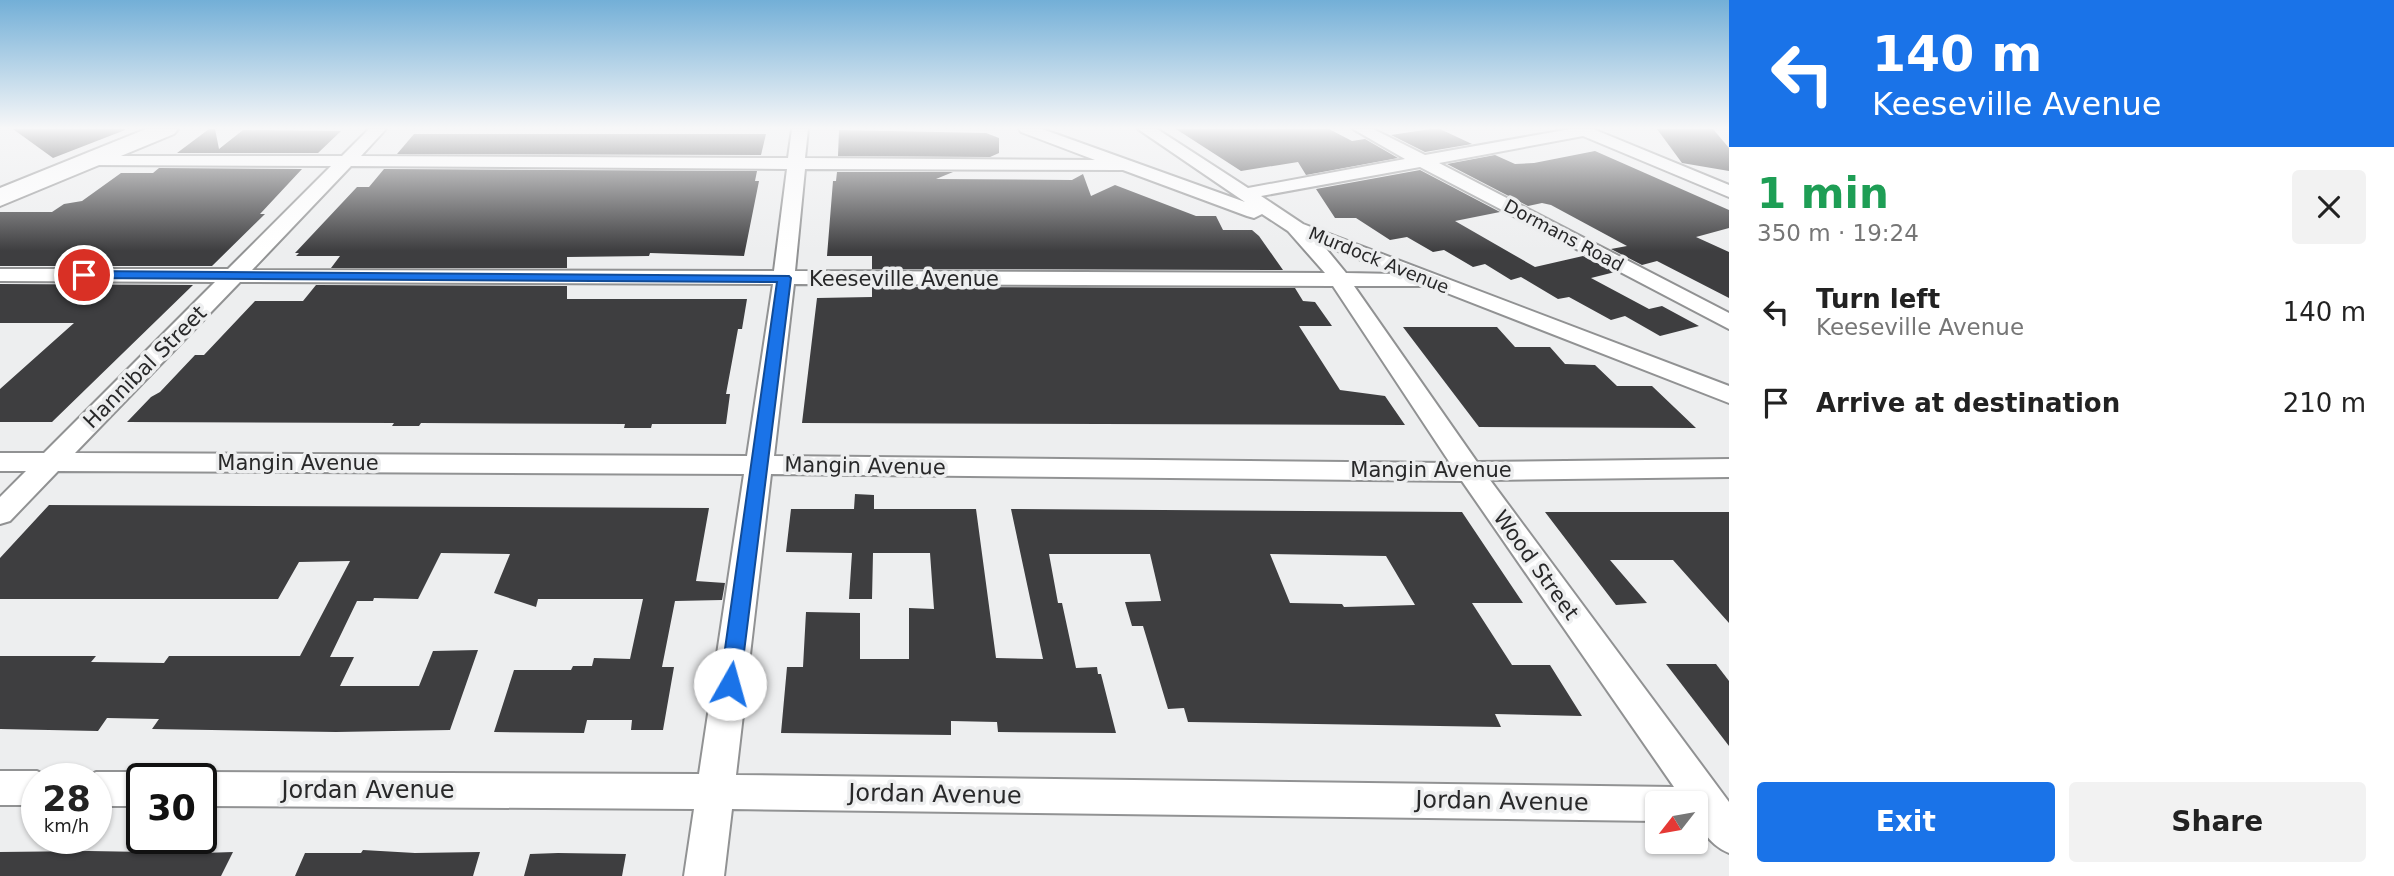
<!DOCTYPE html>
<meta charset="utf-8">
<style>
:root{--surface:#fff;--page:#f2f2f2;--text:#222;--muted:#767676;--accent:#1a73e8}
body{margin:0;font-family:"DejaVu Sans",sans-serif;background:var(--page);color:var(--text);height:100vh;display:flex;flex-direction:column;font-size:26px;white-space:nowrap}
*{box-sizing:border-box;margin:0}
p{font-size:23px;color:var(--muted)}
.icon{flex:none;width:38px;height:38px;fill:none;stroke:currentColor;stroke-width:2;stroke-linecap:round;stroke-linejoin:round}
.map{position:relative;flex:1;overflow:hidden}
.details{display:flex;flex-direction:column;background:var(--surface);width:665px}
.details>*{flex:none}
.banner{background:#1a73e8;color:#fff;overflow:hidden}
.needle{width:46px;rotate:239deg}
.buttons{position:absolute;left:1645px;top:791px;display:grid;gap:14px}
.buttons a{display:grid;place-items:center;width:63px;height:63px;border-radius:7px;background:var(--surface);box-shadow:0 2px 5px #0004;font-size:35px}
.speed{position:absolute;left:21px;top:763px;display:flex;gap:14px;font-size:35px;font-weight:700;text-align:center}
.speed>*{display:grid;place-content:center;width:91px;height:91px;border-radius:50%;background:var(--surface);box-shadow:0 2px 5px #0004;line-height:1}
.speed small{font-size:18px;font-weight:400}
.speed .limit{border:4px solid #111;border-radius:10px;background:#fff;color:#111}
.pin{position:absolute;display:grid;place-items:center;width:60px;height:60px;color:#fff;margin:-30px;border:4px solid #fff;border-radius:50%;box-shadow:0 2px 7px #0007}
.me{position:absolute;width:77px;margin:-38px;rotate:7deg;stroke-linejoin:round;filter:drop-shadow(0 0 5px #0008)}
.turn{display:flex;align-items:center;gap:24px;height:147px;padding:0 28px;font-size:32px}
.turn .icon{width:91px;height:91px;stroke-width:2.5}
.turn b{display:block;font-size:49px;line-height:60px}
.round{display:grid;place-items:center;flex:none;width:74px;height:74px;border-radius:7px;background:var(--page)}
.headline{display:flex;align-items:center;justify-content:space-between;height:119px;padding:0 28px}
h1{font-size:42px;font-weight:600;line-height:52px;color:#1e9e55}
.cta{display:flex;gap:14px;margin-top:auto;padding:14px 28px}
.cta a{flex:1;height:80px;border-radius:7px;background:var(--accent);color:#fff;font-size:28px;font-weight:600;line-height:80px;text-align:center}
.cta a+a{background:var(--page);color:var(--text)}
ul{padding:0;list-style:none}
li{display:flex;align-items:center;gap:21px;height:91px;padding:0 28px}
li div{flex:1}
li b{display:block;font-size:26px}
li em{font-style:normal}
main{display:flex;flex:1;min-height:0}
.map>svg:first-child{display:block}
</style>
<main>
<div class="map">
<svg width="1729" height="876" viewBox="0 0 1729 876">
<rect width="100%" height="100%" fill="#edeeef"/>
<g fill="#3e3e40" fill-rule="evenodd">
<path d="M 13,129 L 125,129 L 125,130 L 53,158 Z"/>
<path d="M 209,129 L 215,129 L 219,149 L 243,130 L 341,131 L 318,153 L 177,153 Z"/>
<path d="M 1176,129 L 1329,129 L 1352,141 L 1365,139 L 1398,158 L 1306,175 L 1298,162 L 1241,171 Z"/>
<path d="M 1431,129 L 1440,129 L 1472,144 L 1425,152 L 1391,135 Z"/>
<path d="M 1657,129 L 1713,129 L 1729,148 L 1729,171 L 1682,163 Z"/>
<path d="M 839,130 L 986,133 L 999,138 L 999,153 L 990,157 L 838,156 Z"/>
<path d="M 414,134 L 766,134 L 761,155 L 397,154 Z"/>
<path d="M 1595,151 L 1729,210 L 1729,228 L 1696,237 L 1729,252 L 1729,298 L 1657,261 L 1642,265 L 1611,249 L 1627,246 L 1551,205 L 1542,203 L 1528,206 L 1447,164 L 1495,155 L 1515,164 L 1534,163 Z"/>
<path d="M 159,168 L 302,169 L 260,214 L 265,214 L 212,266 L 0,266 L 0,212 L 52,212 L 64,204 L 82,201 L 121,173 L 153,173 Z"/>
<path d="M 384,169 L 757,171 L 755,181 L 759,181 L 744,256 L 650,253 L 649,256 L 567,257 L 567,268 L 331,268 L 340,256 L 296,256 L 299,253 L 295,253 L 357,187 L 369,187 Z"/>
<path d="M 1420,170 L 1500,212 L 1455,221 L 1535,267 L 1583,256 L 1615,272 L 1591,278 L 1649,309 L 1662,306 L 1699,326 L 1660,336 L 1625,316 L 1611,320 L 1569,297 L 1558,299 L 1521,277 L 1511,280 L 1485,264 L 1473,267 L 1444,250 L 1433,252 L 1407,237 L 1390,240 L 1356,218 L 1335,218 L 1316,189 Z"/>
<path d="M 837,172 L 953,172 L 936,179 L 1072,180 L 1083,174 L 1091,196 L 1115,185 L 1196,216 L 1216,216 L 1223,230 L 1252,230 L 1259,236 L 1283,270 L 872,269 L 872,256 L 827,256 L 833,181 L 836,181 Z"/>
<path d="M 0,284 L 193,285 L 52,422 L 0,422 L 0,389 L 74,323 L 0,323 Z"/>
<path d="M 316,285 L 567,286 L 567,299 L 747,299 L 742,329 L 738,329 L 726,394 L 730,394 L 726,424 L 652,424 L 651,428 L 624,428 L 625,424 L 421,423 L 419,426 L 392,426 L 394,423 L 127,422 L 151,397 L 160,392 L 195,355 L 204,355 L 255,301 L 303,301 Z"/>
<path d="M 872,287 L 1295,288 L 1303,301 L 1315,302 L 1332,326 L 1299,326 L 1340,390 L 1385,396 L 1405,425 L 802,423 L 817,298 L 872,297 Z"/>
<path d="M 1403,327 L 1497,327 L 1515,347 L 1550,347 L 1565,364 L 1595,365 L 1617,386 L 1652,386 L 1696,428 L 1479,427 Z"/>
<path d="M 855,494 L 874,495 L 874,509 L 976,509 L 996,658 L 1043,659 L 1011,509 L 1462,512 L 1523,603 L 1472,603 L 1512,665 L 1550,665 L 1582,716 L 1495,714 L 1501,727 L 1188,722 L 1184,708 L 1168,709 L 1143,626 L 1132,626 L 1125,602 L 1161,601 L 1150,554 L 1049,554 L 1058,603 L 1062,603 L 1076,668 L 1097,667 L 1098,674 L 1101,674 L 1116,733 L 998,732 L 997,722 L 951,721 L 951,735 L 781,733 L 787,667 L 803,667 L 806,612 L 860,613 L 860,659 L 909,659 L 909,608 L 934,609 L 930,553 L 873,553 L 872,599 L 849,599 L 852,553 L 786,552 L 791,509 L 854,509 ZM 1270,554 L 1386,556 L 1415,605 L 1344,607 L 1342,604 L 1290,603 Z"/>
<path d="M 49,505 L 709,508 L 696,581 L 725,583 L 722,600 L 675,601 L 662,667 L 674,667 L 663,730 L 631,730 L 632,720 L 587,720 L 584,733 L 494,732 L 514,670 L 571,670 L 573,666 L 592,666 L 594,658 L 630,659 L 643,599 L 538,599 L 536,607 L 494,593 L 510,554 L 441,553 L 418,599 L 374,598 L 373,601 L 357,601 L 330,657 L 354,657 L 340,686 L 419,686 L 433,651 L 478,650 L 450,730 L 336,732 L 152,729 L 159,719 L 107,718 L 98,731 L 0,729 L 0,656 L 96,656 L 91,662 L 164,663 L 169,656 L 300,656 L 350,561 L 299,562 L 278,599 L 0,599 L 0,558 Z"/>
<path d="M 1545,512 L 1729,512 L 1729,623 L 1673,560 L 1610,560 L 1647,603 L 1616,605 Z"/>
<path d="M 1666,664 L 1716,664 L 1729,681 L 1729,746 Z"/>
<path d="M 363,850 L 415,853 L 480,852 L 473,876 L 295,876 L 305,853 L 361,853 Z"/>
<path d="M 89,851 L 203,853 L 233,852 L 221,876 L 0,876 L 0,852 Z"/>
<path d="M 530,854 L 558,853 L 626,854 L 622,876 L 524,876 Z"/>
</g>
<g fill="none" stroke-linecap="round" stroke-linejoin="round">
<g stroke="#919293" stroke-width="4">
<g id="street">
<path d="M 369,129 L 386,129 L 361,156 L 788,158 L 792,129 L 808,129 L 805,158 L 1095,160 L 1021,132 L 1019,129 L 1042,129 L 1245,202 L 1138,129 L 1157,129 L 1248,188 L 1405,159 L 1353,129 L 1373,129 L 1425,155 L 1570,129 L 1593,129 L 1729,185 L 1729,197 L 1583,136 L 1439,163 L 1729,313 L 1729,329 L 1420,167 L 1261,196 L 1303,224 L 1729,386 L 1729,403 L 1429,286 L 1354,286 L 1477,462 L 1729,459 L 1729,477 L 1490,480 L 1729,802 L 1729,853 C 1708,844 1696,825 1696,803 L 1657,803 L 1657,821 L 732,809 L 724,876 L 684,876 L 694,809 L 201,806 L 201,779 L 187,779 L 201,772 L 699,774 L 744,474 L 58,471 L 10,521 L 0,524 L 0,497 L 26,471 L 0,471 L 0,453 L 44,453 L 215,282 L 0,281 L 0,269 L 228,269 L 331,166 L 89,165 L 83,164 L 80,160 L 83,156 L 342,156 ZM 351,166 L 787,169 L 774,271 L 252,270 ZM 805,169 L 1123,170 L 1247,216 L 1254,218 L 1262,214 L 1288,231 L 1325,273 L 795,271 ZM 1323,245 L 1397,274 L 1346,273 ZM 240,282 L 773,284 L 747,456 L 75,453 ZM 794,284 L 1333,286 L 1450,463 L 774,456 ZM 771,474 L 1462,481 L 1674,787 L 736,775 Z"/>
<path d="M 0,771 L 37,771 L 52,779 L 37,779 L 37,805 L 0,805 Z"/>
<path d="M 96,772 L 142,772 L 156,779 L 142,779 L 142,806 L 96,806 L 96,779 L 82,779 Z"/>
</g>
</g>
<g stroke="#919293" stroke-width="4">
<path id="secondary" d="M 146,129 L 178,129 L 174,134 L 0,206 L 0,188 Z"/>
</g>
<use href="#street" fill="#fff" fill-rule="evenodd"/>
<use href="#secondary" fill="#fff" fill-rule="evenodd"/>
</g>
<linearGradient id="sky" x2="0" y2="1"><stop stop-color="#73afd7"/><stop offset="0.51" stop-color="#f7f7f8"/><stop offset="1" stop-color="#f7f7f8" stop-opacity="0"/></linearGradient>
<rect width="1729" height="251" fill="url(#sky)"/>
<path fill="#1a73e8" stroke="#114b97" stroke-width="2" d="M 84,271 L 789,276 L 791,278 L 740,684 L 737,690 L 730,692 L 723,690 L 720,684 L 777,282 L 80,278 L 78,275 Z"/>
<g text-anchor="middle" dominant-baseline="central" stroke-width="7" stroke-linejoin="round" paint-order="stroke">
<g font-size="18" fill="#282829" stroke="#edeeef">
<text transform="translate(1564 235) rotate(28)">Dormans Road</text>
<text transform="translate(1379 260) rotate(22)">Murdock Avenue</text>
</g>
<g font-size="21" fill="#282829" stroke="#edeeef">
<text x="904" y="279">Keeseville Avenue</text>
<text transform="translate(145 367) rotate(-45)">Hannibal Street</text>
<text x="298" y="463">Mangin Avenue</text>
<text transform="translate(865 466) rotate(1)">Mangin Avenue</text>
<text x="1431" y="470">Mangin Avenue</text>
<text transform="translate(1536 565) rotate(54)">Wood Street</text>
</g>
<g font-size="24" fill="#282829" stroke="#edeeef">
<text x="368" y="790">Jordan Avenue</text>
<text transform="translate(935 794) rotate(1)">Jordan Avenue</text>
<text transform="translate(1502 801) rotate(1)">Jordan Avenue</text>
</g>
</g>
</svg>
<div class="buttons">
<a><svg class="needle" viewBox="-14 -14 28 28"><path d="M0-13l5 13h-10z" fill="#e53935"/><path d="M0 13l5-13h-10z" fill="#767676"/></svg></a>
</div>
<div class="speed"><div>28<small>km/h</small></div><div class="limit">30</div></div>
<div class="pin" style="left:84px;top:275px;background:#d93025"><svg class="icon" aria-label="arrive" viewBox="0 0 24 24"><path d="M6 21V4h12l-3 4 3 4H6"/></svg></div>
<svg class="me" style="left:730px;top:684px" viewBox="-20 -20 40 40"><circle r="19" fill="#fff"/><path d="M0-13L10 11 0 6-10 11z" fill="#1a73e8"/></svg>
</div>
<section class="details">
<div class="banner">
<div class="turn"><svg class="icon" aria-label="left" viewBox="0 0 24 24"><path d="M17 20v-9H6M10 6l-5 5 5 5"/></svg><div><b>140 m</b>Keeseville Avenue</div></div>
</div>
<div class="headline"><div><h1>1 min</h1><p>350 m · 19:24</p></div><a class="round"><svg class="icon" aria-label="close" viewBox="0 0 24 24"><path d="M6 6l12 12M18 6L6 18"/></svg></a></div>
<ul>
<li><svg class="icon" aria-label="left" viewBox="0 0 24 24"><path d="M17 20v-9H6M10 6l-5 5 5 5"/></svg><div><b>Turn left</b><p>Keeseville Avenue</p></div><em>140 m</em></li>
<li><svg class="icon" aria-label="arrive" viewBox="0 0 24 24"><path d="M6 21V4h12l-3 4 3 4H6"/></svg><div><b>Arrive at destination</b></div><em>210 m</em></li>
</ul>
<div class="cta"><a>Exit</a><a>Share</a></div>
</section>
</main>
